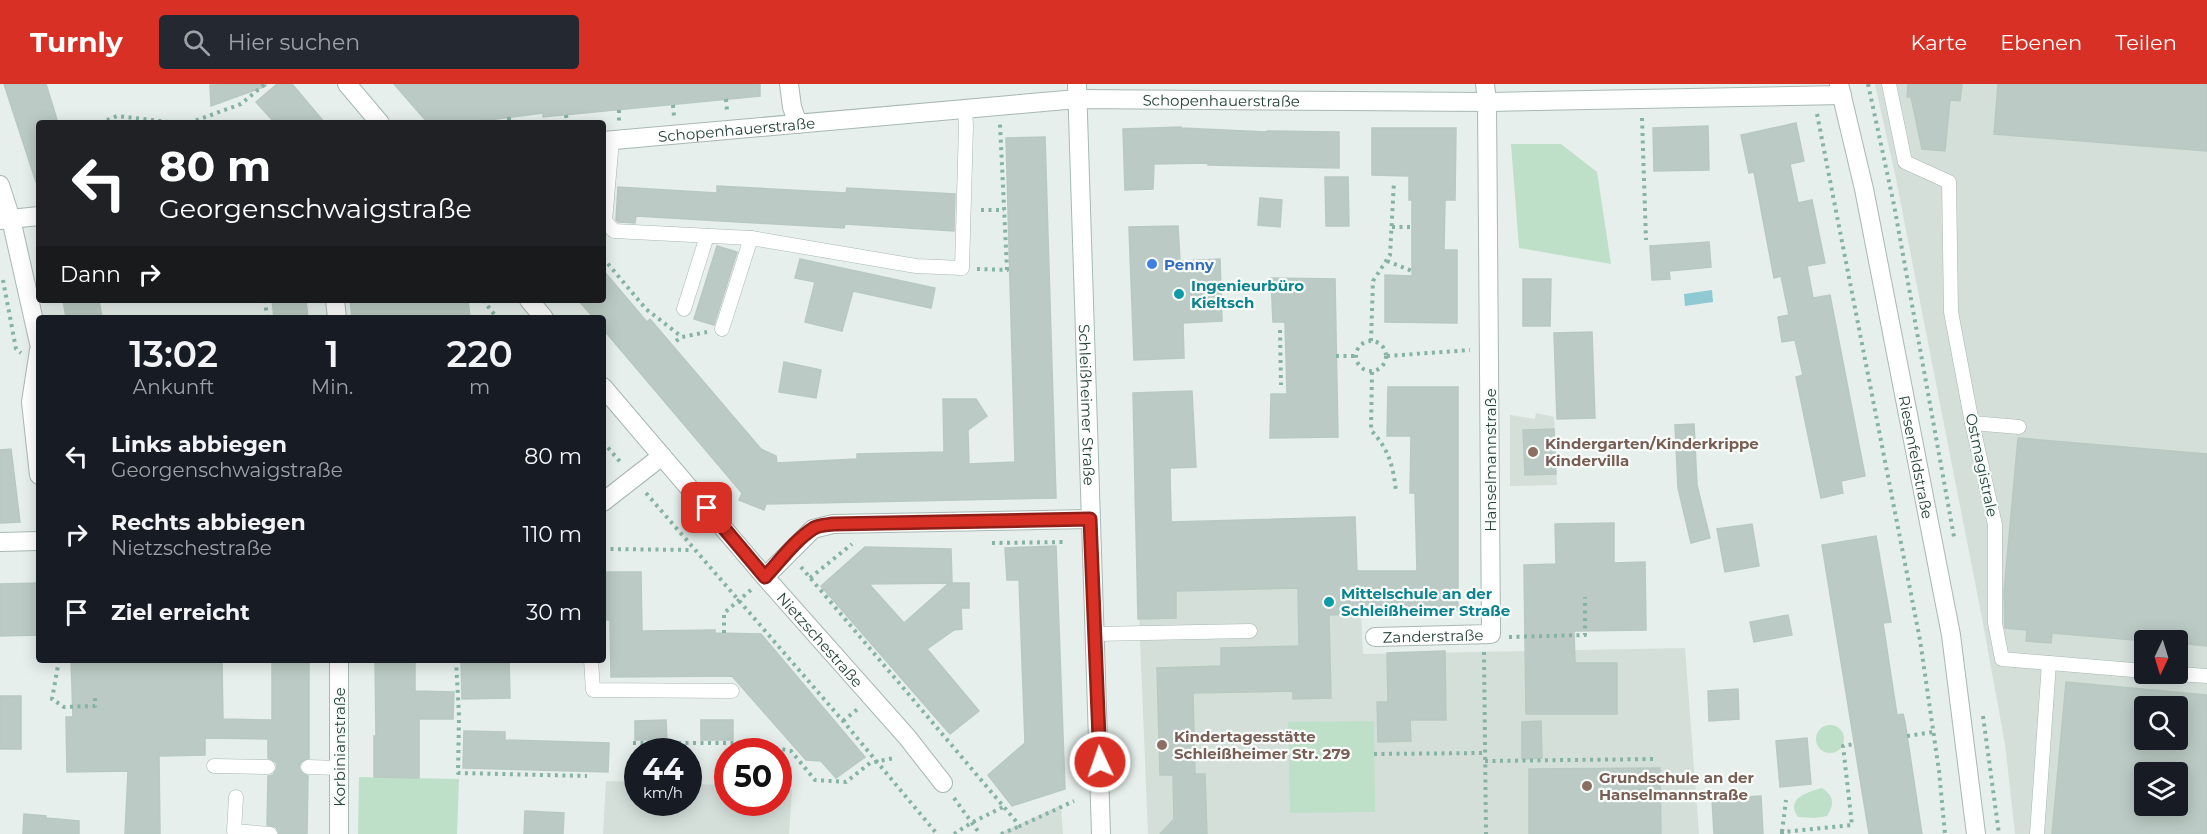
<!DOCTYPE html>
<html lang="de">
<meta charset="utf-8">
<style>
:root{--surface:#171b24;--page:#242831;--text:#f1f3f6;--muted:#9ea1a6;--accent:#d93025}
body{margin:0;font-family:Montserrat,sans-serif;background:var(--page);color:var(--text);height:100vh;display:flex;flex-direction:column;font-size:22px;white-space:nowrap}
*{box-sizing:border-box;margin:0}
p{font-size:20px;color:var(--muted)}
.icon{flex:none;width:33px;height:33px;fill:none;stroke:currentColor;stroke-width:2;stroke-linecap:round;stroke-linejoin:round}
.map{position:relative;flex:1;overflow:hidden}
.panel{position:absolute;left:36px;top:231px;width:570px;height:348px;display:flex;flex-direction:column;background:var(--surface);border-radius:6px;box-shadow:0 3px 15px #0003}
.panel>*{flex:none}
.banner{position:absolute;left:36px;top:36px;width:570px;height:183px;border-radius:6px;box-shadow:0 3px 15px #0003;background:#202124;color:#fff;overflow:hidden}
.needle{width:39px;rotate:184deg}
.controls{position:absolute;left:2134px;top:546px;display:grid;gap:12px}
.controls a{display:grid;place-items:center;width:54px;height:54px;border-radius:6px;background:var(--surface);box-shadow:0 3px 15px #0003;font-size:30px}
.speed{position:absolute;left:624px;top:654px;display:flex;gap:12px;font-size:30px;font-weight:700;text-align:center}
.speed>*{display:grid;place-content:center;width:78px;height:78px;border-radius:50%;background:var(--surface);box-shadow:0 3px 15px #0003;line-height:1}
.speed small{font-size:15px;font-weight:400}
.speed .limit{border:9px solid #d22;background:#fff;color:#111}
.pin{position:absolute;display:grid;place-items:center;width:51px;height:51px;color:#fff;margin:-26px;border-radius:12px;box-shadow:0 3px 9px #0006}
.me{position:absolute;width:66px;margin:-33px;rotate:357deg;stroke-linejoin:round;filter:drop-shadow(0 0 4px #0008)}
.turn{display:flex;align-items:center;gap:21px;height:126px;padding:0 24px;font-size:27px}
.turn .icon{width:78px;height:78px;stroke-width:2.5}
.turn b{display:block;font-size:42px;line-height:51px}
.then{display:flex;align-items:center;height:57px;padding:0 24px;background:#0003;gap:12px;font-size:22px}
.eta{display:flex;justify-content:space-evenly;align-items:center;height:102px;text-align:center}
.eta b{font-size:36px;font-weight:600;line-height:42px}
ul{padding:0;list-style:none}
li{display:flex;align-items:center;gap:18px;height:78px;padding:0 24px}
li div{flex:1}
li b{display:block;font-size:22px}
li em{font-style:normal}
header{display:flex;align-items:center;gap:36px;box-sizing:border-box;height:84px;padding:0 30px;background:var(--accent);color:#fff}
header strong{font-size:28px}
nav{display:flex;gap:33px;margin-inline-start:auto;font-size:21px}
.search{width:420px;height:54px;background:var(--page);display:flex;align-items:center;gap:15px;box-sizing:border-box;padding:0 21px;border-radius:6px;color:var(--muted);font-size:22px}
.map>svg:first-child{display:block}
</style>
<header>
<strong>Turnly</strong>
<div class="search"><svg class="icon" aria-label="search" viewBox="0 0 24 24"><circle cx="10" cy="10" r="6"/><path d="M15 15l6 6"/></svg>Hier suchen</div>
<nav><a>Karte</a><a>Ebenen</a><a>Teilen</a></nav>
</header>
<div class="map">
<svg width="2207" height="750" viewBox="0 0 2207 750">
<rect width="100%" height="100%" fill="#e6efeb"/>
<g fill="#d4dfda" fill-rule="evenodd">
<path d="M 1875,0 L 2207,0 L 2207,750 L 2015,750 L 2005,660 L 1981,529 L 1896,95 ZM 2145,556 L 2178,556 L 2178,590 L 2145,590 ZM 2145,622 L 2178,622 L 2178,656 L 2145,656 ZM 2145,688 L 2178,688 L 2178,722 L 2145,722 Z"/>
<path d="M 1536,329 L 1554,333 L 1557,401 L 1510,402 L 1510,331 L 1535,335 Z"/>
<path d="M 1171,406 L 1172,438 L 1355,433 L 1356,464 L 1336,464 L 1336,488 L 1359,488 L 1363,570 L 1685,564 L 1699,750 L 1148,750 L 1134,407 Z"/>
<path d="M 606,697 L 637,698 L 638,718 L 688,718 L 689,700 L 727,701 L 728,718 L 778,718 L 779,704 L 792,705 L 789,750 L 603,750 Z"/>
<path d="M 1061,721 L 1063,750 L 999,750 Z"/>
</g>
<g fill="#bfe0c8">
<path d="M 1511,60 L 1561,60 L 1597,88 L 1611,180 L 1519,164 Z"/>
<path d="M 1374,637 L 1375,728 L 1290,729 L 1288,638 Z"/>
<circle cx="1830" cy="655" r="14"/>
<path d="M 359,693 L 459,695 L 457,750 L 358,750 Z"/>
<path d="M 1822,704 C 1834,712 1835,720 1827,732 L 1815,734 L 1798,733 C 1785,714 1808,708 1822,704 Z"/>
</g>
<path fill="#8ec9d4" d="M 1712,206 L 1713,218 L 1685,222 L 1684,210 Z"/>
<g fill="#bbcac4" stroke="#b8c9c2" stroke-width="1.5" fill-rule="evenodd">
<path d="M 4,0 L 46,0 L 58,39 L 39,39 L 39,97 L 36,98 Z"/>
<path d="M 266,0 L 266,2 L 211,22 L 210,1 Z"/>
<path d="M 277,0 L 292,0 L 325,39 L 275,39 L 256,18 Z"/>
<path d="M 394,0 L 760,0 L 760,12 L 543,33 L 543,29 L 466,39 L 428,39 Z"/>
<path d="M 1908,0 L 1962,0 L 1960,17 L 1950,16 L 1945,67 L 1922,65 L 1911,13 L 1907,13 Z"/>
<path d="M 1998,0 L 2207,0 L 2207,67 L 1994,50 Z"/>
<path d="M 1796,39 L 1804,77 L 1790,80 L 1798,119 L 1812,116 L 1825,179 L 1807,182 L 1813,214 L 1830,211 L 1865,392 L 1841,397 L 1843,409 L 1821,414 L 1796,293 L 1803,291 L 1795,256 L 1782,258 L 1778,233 L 1789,231 L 1781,192 L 1774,194 L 1754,88 L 1749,89 L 1741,51 Z"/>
<path d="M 1708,42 L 1709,86 L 1654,87 L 1653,44 Z"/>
<path d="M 1181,43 L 1181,44 L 1267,48 L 1267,47 L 1339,48 L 1339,84 L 1208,81 L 1208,79 L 1154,80 L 1153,105 L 1125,106 L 1123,45 Z"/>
<path d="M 1372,44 L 1456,44 L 1455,116 L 1445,116 L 1444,166 L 1457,166 L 1457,239 L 1385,238 L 1385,191 L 1412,192 L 1412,116 L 1409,116 L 1409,92 L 1372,91 Z"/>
<path d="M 1045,53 L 1056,414 L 766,420 L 764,426 L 739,416 L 742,409 L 603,245 L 603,234 L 594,234 L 578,216 L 603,216 L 603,186 L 647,238 L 650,235 L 761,365 L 776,372 L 777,379 L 857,375 L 857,370 L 944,368 L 943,315 L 976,315 L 987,332 L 968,346 L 969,380 L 1015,378 L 1006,54 Z"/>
<path d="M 1325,93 L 1348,93 L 1349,142 L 1326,142 Z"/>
<path d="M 717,102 L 846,109 L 847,104 L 955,110 L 954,147 L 845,140 L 844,144 L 636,132 L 635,139 L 618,138 L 616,136 L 618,103 L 717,109 Z"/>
<path d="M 1260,114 L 1282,116 L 1280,143 L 1258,141 Z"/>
<path d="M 1178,142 L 1180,177 L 1220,175 L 1222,237 L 1183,239 L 1184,274 L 1134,276 L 1129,143 Z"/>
<path d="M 1709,158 L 1711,183 L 1669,187 L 1670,195 L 1652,196 L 1650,162 Z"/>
<path d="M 717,162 L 737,168 L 714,241 L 694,235 Z"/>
<path d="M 800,175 L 935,204 L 931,224 L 853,207 L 842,247 L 805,238 L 815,198 L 795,194 Z"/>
<path d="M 1271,194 L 1335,195 L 1338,353 L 1270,354 L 1271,310 L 1287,310 L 1285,238 L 1273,238 Z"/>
<path d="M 1523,195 L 1551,195 L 1550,242 L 1523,242 Z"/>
<path d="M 63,216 L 99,216 L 102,234 L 66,234 Z"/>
<path d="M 272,216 L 306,216 L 308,234 L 274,234 Z"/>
<path d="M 350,216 L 468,216 L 470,234 L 352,234 Z"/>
<path d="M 1592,248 L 1595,334 L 1557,335 L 1554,249 Z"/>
<path d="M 784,278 L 821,286 L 816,314 L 779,308 Z"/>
<path d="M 1388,303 L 1458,303 L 1458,526 L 1329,531 L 1331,614 L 1293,615 L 1293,607 L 1193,609 L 1195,690 L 1205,690 L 1207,750 L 1160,750 L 1174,735 L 1173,691 L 1160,691 L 1157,584 L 1221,582 L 1221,564 L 1299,562 L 1298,504 L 1176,507 L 1176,534 L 1138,535 L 1133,309 L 1192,307 L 1196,383 L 1170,384 L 1171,438 L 1355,433 L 1357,487 L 1417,487 L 1415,409 L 1410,409 L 1411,352 L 1387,352 Z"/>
<path d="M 1694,340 L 1697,401 L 1710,454 L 1691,459 L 1678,404 L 1675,341 Z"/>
<path d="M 1554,345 L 1556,390 L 1525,391 L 1523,346 Z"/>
<path d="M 2018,354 L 2207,370 L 2207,562 L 2178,559 L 2178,556 L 2145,557 L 2052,549 L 2051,559 L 2026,557 L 2027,546 L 2005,544 L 2004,508 Z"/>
<path d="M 11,365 L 20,438 L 0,439 L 0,366 Z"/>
<path d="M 1614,439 L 1614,479 L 1645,478 L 1646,546 L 1574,547 L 1575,579 L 1617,579 L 1617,630 L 1526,630 L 1524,481 L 1556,480 L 1555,440 Z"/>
<path d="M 1752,440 L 1759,482 L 1725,488 L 1717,445 Z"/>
<path d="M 1876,452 L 1891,538 L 1883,539 L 1897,631 L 1903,630 L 1905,638 L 1922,750 L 1869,750 L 1822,461 Z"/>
<path d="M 1056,462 L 1065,705 L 1012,722 L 988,691 L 1025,659 L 1019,496 L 1007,496 L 1005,464 Z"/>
<path d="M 865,463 L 951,465 L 952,499 L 969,499 L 969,524 L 961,524 L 962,545 L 954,546 L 927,565 L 979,627 L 950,650 L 821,502 ZM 949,499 L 904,539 L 869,500 Z"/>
<path d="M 603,488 L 641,488 L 642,547 L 715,546 L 715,549 L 761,550 L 865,673 L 836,694 L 821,677 L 806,676 L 732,592 L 611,593 L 610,536 L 603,536 Z"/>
<path d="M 39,499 L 39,551 L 0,552 L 0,500 Z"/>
<path d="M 1788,531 L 1792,551 L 1754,558 L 1750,538 Z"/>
<path d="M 1445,567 L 1446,636 L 1410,636 L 1411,657 L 1378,658 L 1377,618 L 1388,618 L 1387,569 Z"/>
<path d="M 71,576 L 222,576 L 223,635 L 272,636 L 272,576 L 309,576 L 309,674 L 301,678 L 299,683 L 303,690 L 308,692 L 307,750 L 279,750 L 276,743 L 267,741 L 268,692 L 273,691 L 277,684 L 276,678 L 268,674 L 268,655 L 205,654 L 205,671 L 159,672 L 160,750 L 125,750 L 128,687 L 67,688 L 66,633 L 73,633 Z"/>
<path d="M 415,576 L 415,607 L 454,608 L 453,635 L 419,635 L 419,694 L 374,693 L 374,652 L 376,652 L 375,577 Z"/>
<path d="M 461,576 L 509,576 L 510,614 L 462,615 Z"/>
<path d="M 2066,598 L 2207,611 L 2207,750 L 2052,750 ZM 2145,622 L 2178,622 L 2178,656 L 2145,656 ZM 2145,688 L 2178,688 L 2178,722 L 2145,722 Z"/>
<path d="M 1738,605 L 1739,635 L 1709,637 L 1708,607 Z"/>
<rect x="0" y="612" width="21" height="53"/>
<path d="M 666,636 L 667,656 L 635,656 L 635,637 Z"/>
<rect x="701" y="636" width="32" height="20"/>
<path d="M 1541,637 L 1542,674 L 1522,675 L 1522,638 Z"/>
<path d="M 464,647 L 505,648 L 505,656 L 609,659 L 608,688 L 463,684 Z"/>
<path d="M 1807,654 L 1811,700 L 1780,703 L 1776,657 Z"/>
<path d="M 1660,684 L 1661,750 L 1529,750 L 1529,685 Z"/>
<path d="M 1761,712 L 1763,750 L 1714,750 L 1712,715 Z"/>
<path d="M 525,727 L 564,729 L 563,750 L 524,750 Z"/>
<path d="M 24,730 L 46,732 L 46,734 L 79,737 L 79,750 L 23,750 Z"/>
</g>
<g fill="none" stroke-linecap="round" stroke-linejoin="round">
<g stroke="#a8b8b2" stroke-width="15">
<g id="lane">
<path d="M 1889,0 L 1905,78 L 1949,98 L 1951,228 L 1972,339 L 1995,441 L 1995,539 L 2002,575 L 2145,587"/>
<path d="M 612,56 L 605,137 L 614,147 L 751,154 L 916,182 L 962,184 L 966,42 L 965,25"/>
<path d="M 684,225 L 707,152"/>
<path d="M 722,245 L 751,154"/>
<path d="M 1972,339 L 2019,343"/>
<path d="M 1094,550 L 1250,547"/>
<path d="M 591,576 L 593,606 L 732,607"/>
<path d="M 2178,590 L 2207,592"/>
<path d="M 214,682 L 268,683"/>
<path d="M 308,683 L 339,684"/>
<path d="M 236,713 L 234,747 L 270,750"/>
<path d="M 2037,750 L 2049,579"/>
</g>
</g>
<g stroke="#a8b8b2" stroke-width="20">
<g id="street">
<path d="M 347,0 L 380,39"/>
<path d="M 789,0 L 792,23 L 798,40"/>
<path id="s1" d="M 1839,0 L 1864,105 L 1951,551 L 1976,750"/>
<path id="s2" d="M 603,57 L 1077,15 L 1487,18 L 1842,11"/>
<path d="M 0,101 L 11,135 L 39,259"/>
<path d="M 0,136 L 39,132"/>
<path d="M 335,216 L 337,234"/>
<path d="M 529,216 L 544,234"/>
<path d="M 39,266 L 31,318 L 39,391"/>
<path id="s3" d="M 603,303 L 765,493 L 907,653 L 943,699"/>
<path d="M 603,418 L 662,372"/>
<path d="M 0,458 L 39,457"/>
<path d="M 765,493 L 813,445 L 833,440 L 1090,435"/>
<path id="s4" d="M 1375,553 L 1491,550 L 1487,18 L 1485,0"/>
<path d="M 339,750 L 339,576"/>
</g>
</g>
<g stroke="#a4bbb3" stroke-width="20">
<g id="secondary">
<path id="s5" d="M 1077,0 L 1101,750"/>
</g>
</g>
<g stroke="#86b3a5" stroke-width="4" stroke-dasharray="3 4.5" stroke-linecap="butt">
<path d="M 1868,0 L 1894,121 L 1954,453"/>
<path d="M 726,15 L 727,27"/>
<path d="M 673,21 L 674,32"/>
<path d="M 619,26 L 619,38"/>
<path d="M 1817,30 L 1920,556 L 1939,687 L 1945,750"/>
<path d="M 566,31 L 567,39"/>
<path d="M 509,33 L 509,39"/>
<path d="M 1642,34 L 1646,156"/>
<path d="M 100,39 L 117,32 L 177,39"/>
<path d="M 189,39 L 241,20 L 265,0"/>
<path d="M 981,126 L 1004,126"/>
<path d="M 1392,143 L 1412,143"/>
<path d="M 603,174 L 646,225 L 682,253"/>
<path d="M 1387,177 L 1412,187"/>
<path d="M 977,185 L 1007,186 L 1000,40"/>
<path d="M 3,196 L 16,265 L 21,269"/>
<path d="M 265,216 L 267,234"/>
<path d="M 483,216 L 497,234"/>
<path d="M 1280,246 L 1281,301"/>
<circle cx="1371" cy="272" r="15"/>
<path d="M 676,257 L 682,253 L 707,248"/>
<path d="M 1371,257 L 1373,197 L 1390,171 L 1394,98"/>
<path d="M 1336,272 L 1355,272"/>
<path d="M 1387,272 L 1470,266"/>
<path d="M 1372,288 L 1371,346 C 1389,366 1393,381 1396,407"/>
<path d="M 603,358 L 622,380"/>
<path d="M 646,409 L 843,637 L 937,750"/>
<path d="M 992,459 L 1066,458"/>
<path d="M 603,465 L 693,466"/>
<path d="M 801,483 L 1020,742 L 1074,717"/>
<path d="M 810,494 L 852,460"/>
<path d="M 724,549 L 724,529 L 752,505"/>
<path d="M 1509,553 L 1585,551 L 1585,513"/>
<path d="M 1484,568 L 1486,750"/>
<path d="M 59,576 L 52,615 L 64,623 L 95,622 L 95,613"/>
<path d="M 456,576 L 459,632 L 458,689 L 587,692"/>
<path d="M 1983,632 L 1999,750"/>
<path d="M 843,637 L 859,624"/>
<path d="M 1907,652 L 1933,648"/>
<path d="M 633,659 L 751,659 L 791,667 L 815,696 L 846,698 L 870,679 L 894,674"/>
<path d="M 1374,670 L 1485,669"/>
<path d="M 1485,677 L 1656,675"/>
<path d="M 954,714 L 980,750"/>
<path d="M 1782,748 L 1786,716"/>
<path d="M 954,750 L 971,739 L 1005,722"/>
<path d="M 1001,750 L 1020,742"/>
<path d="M 1782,750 L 1782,748 L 1852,741 L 1843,662 L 1855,660"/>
</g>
<use href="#lane" stroke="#fff" stroke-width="14"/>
<use href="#street" stroke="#fff" stroke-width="18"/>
<use href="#secondary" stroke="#fff" stroke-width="18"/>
</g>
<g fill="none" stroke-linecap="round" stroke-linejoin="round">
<g stroke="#8d1f18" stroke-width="15">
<path id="route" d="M 707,424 L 765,493 C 780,477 795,456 814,444 C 819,441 826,441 833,440 L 1090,435 L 1100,678"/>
</g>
<use href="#route" stroke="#d93025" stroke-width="10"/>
</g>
<circle fill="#3f7fe0" stroke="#f7fbf9" stroke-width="2" cx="1152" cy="180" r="6"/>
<g fill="#0f9aa8" stroke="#f7fbf9" stroke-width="2">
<circle cx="1179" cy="210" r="6"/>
<circle cx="1329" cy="518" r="6"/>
</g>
<g fill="#8d6e63" stroke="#f7fbf9" stroke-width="2">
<circle cx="1533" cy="368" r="6"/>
<circle cx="1162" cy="661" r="6"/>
<circle cx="1587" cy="702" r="6"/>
</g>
<g text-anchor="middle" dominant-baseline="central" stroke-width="4.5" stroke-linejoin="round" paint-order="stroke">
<g font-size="15" fill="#24423a" stroke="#f7fbf9">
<text stroke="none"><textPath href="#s2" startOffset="620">Schopenhauerstraße</textPath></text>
<text stroke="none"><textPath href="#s2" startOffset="134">Schopenhauerstraße</textPath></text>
<text stroke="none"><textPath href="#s5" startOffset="321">Schleißheimer Straße</textPath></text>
<text stroke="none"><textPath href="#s1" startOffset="381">Riesenfeldstraße</textPath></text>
<text transform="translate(1490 376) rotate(-90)">Hanselmannstraße</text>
<text transform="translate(1982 381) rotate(78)">Ostmagistrale</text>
<text stroke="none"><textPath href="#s4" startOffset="58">Zanderstraße</textPath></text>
<text stroke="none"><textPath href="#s3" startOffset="333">Nietzschestraße</textPath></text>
<text transform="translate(339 663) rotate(-90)">Korbinianstraße</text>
</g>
<g font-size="15" font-weight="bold" fill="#366cbe" stroke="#f7fbf9" text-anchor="start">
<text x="1164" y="180">Penny</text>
</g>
<g font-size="15" font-weight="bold" fill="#0d838f" stroke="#f7fbf9" text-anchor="start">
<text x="1191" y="201">Ingenieurbüro<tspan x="1191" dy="17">Kieltsch</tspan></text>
<text x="1341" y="509">Mittelschule an der<tspan x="1341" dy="17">Schleißheimer Straße</tspan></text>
</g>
<g font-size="15" font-weight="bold" fill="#785e54" stroke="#f7fbf9" text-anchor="start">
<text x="1545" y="359">Kindergarten/Kinderkrippe<tspan x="1545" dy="17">Kindervilla</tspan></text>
<text x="1174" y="652">Kindertagesstätte<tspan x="1174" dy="17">Schleißheimer Str. 279</tspan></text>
<text x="1599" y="693">Grundschule an der<tspan x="1599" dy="17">Hanselmannstraße</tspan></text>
</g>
</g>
</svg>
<div class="controls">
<a><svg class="needle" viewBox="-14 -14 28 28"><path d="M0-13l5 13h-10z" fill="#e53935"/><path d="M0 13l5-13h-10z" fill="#9ea1a6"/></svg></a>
<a><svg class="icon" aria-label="search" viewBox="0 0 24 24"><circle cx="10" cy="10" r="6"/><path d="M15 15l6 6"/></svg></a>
<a><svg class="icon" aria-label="layers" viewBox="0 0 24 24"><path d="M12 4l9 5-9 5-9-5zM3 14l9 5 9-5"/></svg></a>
</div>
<div class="speed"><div>44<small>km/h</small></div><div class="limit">50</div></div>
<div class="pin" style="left:707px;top:424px;background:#d93025"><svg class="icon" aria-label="arrive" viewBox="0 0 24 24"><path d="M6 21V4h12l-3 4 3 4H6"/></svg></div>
<svg class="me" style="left:1100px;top:678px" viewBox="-20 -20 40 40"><circle r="17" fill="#d93025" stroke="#fff" stroke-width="3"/><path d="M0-11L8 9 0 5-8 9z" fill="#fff"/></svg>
<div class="banner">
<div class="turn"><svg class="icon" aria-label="left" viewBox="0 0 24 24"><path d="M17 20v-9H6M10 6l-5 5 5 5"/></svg><div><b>80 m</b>Georgenschwaigstraße</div></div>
<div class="then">Dann<svg class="icon" aria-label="right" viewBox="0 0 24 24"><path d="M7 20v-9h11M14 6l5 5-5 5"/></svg></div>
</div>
<section class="panel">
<div class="eta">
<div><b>13:02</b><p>Ankunft</p></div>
<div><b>1</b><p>Min.</p></div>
<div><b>220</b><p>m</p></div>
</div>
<ul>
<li><svg class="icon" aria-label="left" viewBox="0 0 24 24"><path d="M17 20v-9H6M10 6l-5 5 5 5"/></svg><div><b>Links abbiegen</b><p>Georgenschwaigstraße</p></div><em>80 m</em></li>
<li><svg class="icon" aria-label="right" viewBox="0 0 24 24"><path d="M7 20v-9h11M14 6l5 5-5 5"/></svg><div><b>Rechts abbiegen</b><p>Nietzschestraße</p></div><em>110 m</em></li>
<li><svg class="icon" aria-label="arrive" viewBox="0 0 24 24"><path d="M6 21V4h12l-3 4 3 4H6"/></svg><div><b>Ziel erreicht</b></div><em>30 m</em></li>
</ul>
</section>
</div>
